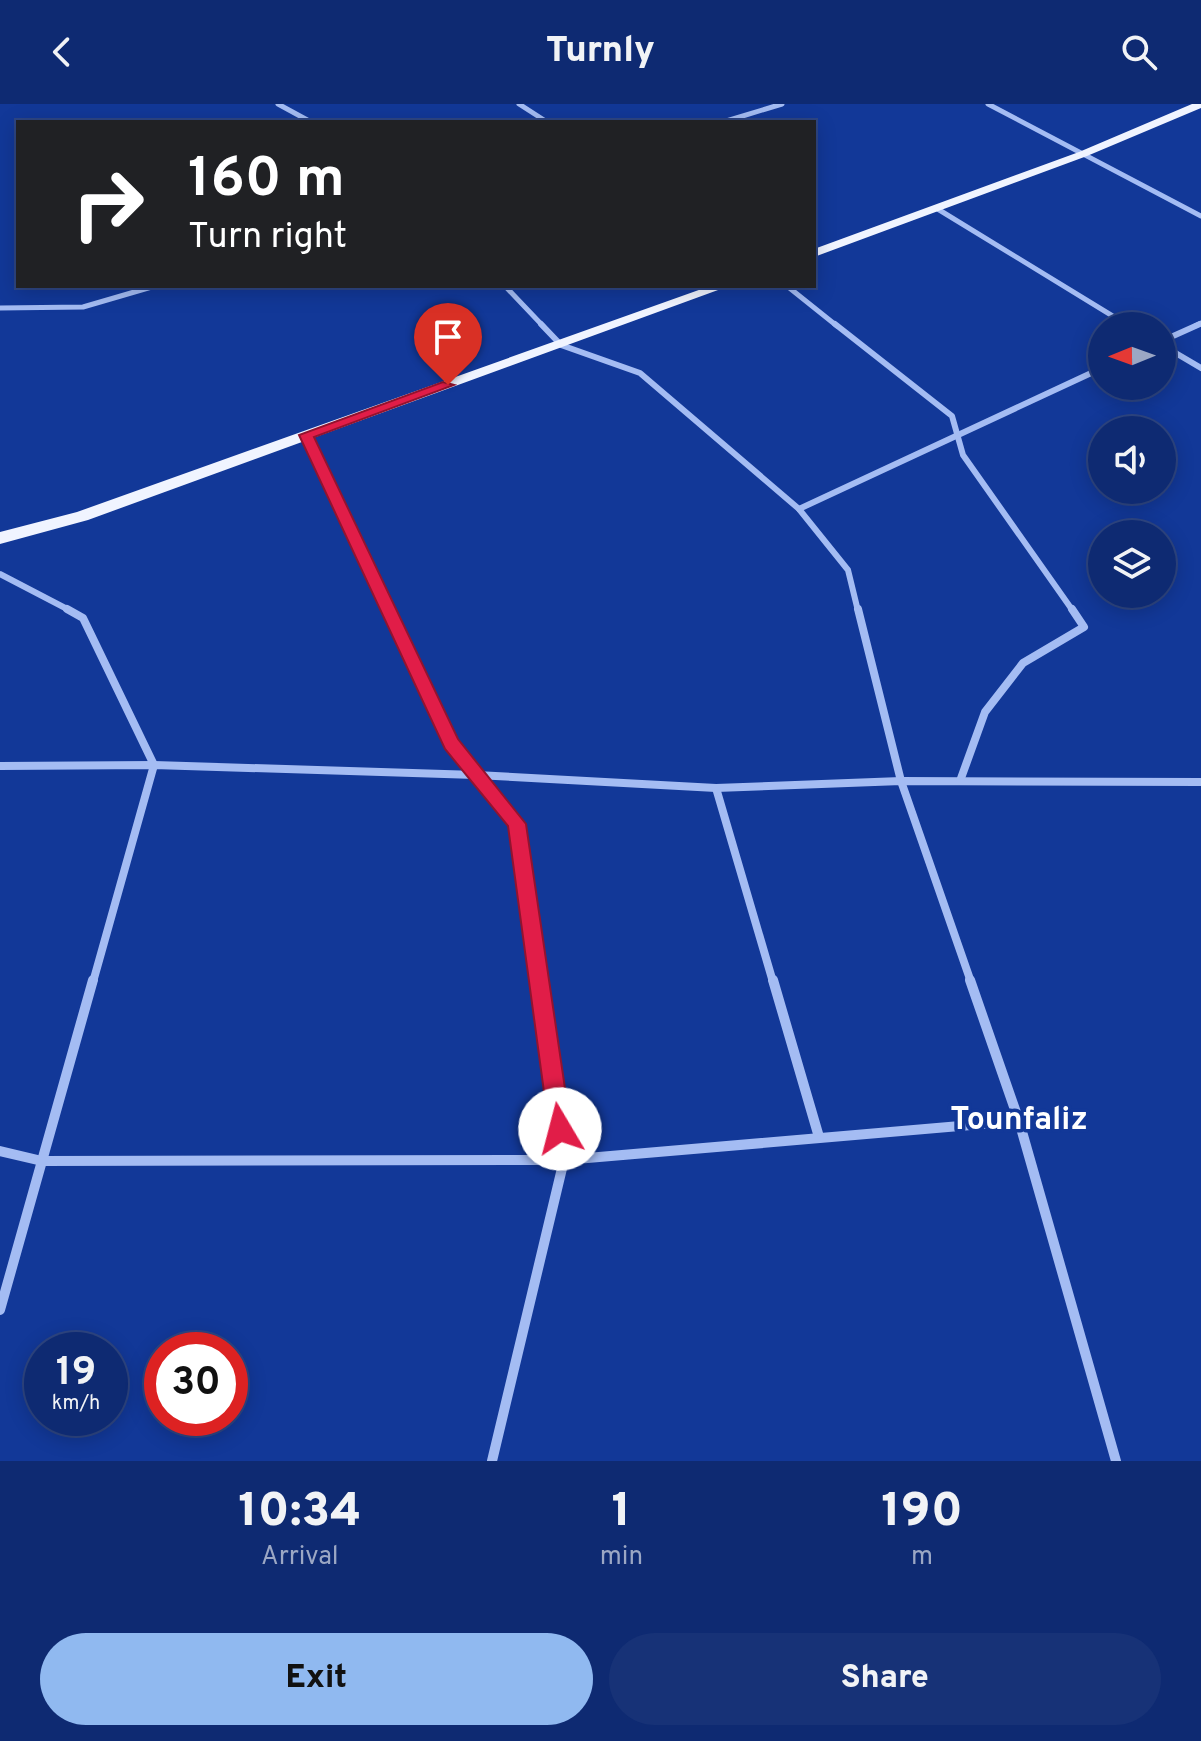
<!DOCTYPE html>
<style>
:root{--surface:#0e2a72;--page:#173277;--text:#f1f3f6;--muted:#9ba7c4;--line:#2e4684;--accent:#90b9f0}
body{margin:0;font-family:Overpass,sans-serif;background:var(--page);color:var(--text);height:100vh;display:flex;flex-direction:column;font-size:30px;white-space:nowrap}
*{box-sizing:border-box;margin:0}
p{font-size:26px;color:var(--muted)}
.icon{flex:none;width:44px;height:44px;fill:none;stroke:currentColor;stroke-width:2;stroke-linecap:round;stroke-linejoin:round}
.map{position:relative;height:1357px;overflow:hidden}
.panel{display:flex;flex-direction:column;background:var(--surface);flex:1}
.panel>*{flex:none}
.guide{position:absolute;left:16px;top:16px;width:800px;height:168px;border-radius:0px;box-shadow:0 4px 20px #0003,0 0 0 2px var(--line);background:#202124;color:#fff;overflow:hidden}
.needle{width:52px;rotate:269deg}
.tools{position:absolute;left:1088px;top:208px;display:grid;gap:16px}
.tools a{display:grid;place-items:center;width:88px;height:88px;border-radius:50%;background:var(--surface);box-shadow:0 4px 20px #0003,0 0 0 2px var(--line);font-size:40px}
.speed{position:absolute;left:24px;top:1228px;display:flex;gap:16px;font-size:40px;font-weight:700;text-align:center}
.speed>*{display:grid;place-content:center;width:104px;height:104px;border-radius:50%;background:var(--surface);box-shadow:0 4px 20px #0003,0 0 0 2px var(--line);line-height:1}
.speed small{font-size:20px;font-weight:400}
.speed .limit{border:12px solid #d22;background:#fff;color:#111}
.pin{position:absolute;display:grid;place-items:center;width:68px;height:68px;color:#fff;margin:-82px -34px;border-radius:50% 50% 50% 0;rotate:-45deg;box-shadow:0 0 8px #0007}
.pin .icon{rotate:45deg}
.me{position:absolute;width:88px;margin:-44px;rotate:352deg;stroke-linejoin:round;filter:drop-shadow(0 0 6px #0008)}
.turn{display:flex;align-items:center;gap:28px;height:168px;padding:0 40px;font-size:36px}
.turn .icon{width:104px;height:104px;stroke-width:2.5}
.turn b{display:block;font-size:56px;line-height:68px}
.eta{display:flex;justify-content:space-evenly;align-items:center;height:136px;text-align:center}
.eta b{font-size:48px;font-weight:800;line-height:56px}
.primary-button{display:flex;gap:16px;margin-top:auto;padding:16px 40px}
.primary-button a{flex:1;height:92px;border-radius:48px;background:var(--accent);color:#111;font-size:32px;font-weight:800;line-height:92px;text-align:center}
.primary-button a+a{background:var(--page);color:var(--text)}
header{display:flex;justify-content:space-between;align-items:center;height:104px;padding:0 40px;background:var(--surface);font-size:36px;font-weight:800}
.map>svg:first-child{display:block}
</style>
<header><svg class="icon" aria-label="back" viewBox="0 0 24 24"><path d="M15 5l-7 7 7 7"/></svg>Turnly<svg class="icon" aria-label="search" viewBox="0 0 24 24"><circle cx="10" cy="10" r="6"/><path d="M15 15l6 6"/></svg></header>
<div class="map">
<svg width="1201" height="1357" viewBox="0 0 1201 1357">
<rect width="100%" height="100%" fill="#123898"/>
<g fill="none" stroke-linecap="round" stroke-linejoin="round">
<g stroke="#a4bcf3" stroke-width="5">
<path d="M 278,0 L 311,18"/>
<path d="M 519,0 L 547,18"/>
<path d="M 988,0 L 1201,112"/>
<path d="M 723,18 L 782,0"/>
<path d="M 936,104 L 1129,222"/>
<path d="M 505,182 L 543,222"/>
<path d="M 787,182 L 837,222"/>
<path d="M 0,204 L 83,203 L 155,182"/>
<path d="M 1195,222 L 1201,219"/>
</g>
<g stroke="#a4bcf3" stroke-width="6">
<path d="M 541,220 L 561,241 L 640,269 L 799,405 L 848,466 L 858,507"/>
<path d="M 835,220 L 952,312 L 963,351 L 1073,507"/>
<path d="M 1126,220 L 1130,222"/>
<path d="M 1162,237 L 1200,220"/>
<path d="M 1162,241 L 1201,264"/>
<path d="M 306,331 L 389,507"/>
<path d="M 799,405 L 1102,264"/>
<path d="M 0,470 L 71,507"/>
</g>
<g stroke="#a4bcf3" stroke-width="8">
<path d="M 67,505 L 83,514 L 154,661 L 93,878"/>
<path d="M 388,505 L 451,640 L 517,720 L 539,878"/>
<path d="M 858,505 L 901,677 L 971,878"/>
<path d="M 0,662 L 154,661 L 476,671 L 716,684 L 901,677 L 1201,678"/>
<path d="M 960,677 L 985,608 L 1023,559 L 1084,523 L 1072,505"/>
<path d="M 716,684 L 773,878"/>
</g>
<g stroke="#a4bcf3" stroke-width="10">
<path d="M 773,876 L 819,1033"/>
<path d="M 970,876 L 1019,1017 L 1116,1357"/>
<path d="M 0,1047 L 42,1057 L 564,1056 L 1019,1017"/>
<path d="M 0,1206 L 93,876"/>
<path d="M 492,1357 L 564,1056 L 539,876"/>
</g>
<g fill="#f0f4ff" fill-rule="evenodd">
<path d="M 1192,0 L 1201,0 L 1201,4 L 1087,52 L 814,153 L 814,145 L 1079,48 Z"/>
<path d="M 710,182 L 729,182 L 88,416 L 0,440 L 0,428 L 77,408 Z"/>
</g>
</g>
<path fill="#e11d48" stroke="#92132f" stroke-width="2" d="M 443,278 L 454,281 L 314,333 L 458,635 L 526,720 L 571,1025 L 568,1033 L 560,1037 L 552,1033 L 549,1025 L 508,722 L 445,645 L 299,331 Z"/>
<g text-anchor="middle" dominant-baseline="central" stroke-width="7" stroke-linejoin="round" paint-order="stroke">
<g font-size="32" font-weight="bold" fill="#fff" stroke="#123898">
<text x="1019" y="1017">Tounfaliz</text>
</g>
</g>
</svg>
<div class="tools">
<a><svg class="needle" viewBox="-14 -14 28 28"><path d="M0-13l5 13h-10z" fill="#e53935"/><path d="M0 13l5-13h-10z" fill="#9ba7c4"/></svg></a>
<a><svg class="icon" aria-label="sound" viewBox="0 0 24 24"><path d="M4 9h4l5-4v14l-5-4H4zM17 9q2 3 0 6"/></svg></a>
<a><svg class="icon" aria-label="layers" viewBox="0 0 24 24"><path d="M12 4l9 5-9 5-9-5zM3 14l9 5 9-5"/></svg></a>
</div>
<div class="speed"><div>19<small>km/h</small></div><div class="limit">30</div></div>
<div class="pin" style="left:448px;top:281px;background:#d93025"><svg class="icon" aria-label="arrive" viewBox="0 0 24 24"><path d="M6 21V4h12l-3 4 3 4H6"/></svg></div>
<svg class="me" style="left:560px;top:1025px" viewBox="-20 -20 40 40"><circle r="19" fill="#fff"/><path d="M0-13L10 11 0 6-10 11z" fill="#e11d48"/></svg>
<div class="guide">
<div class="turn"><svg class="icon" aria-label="right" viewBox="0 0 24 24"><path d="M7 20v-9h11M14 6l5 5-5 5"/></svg><div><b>160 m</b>Turn right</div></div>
</div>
</div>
<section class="panel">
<div class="eta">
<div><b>10:34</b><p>Arrival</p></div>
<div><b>1</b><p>min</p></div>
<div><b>190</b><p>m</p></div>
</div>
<div class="primary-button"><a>Exit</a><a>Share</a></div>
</section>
